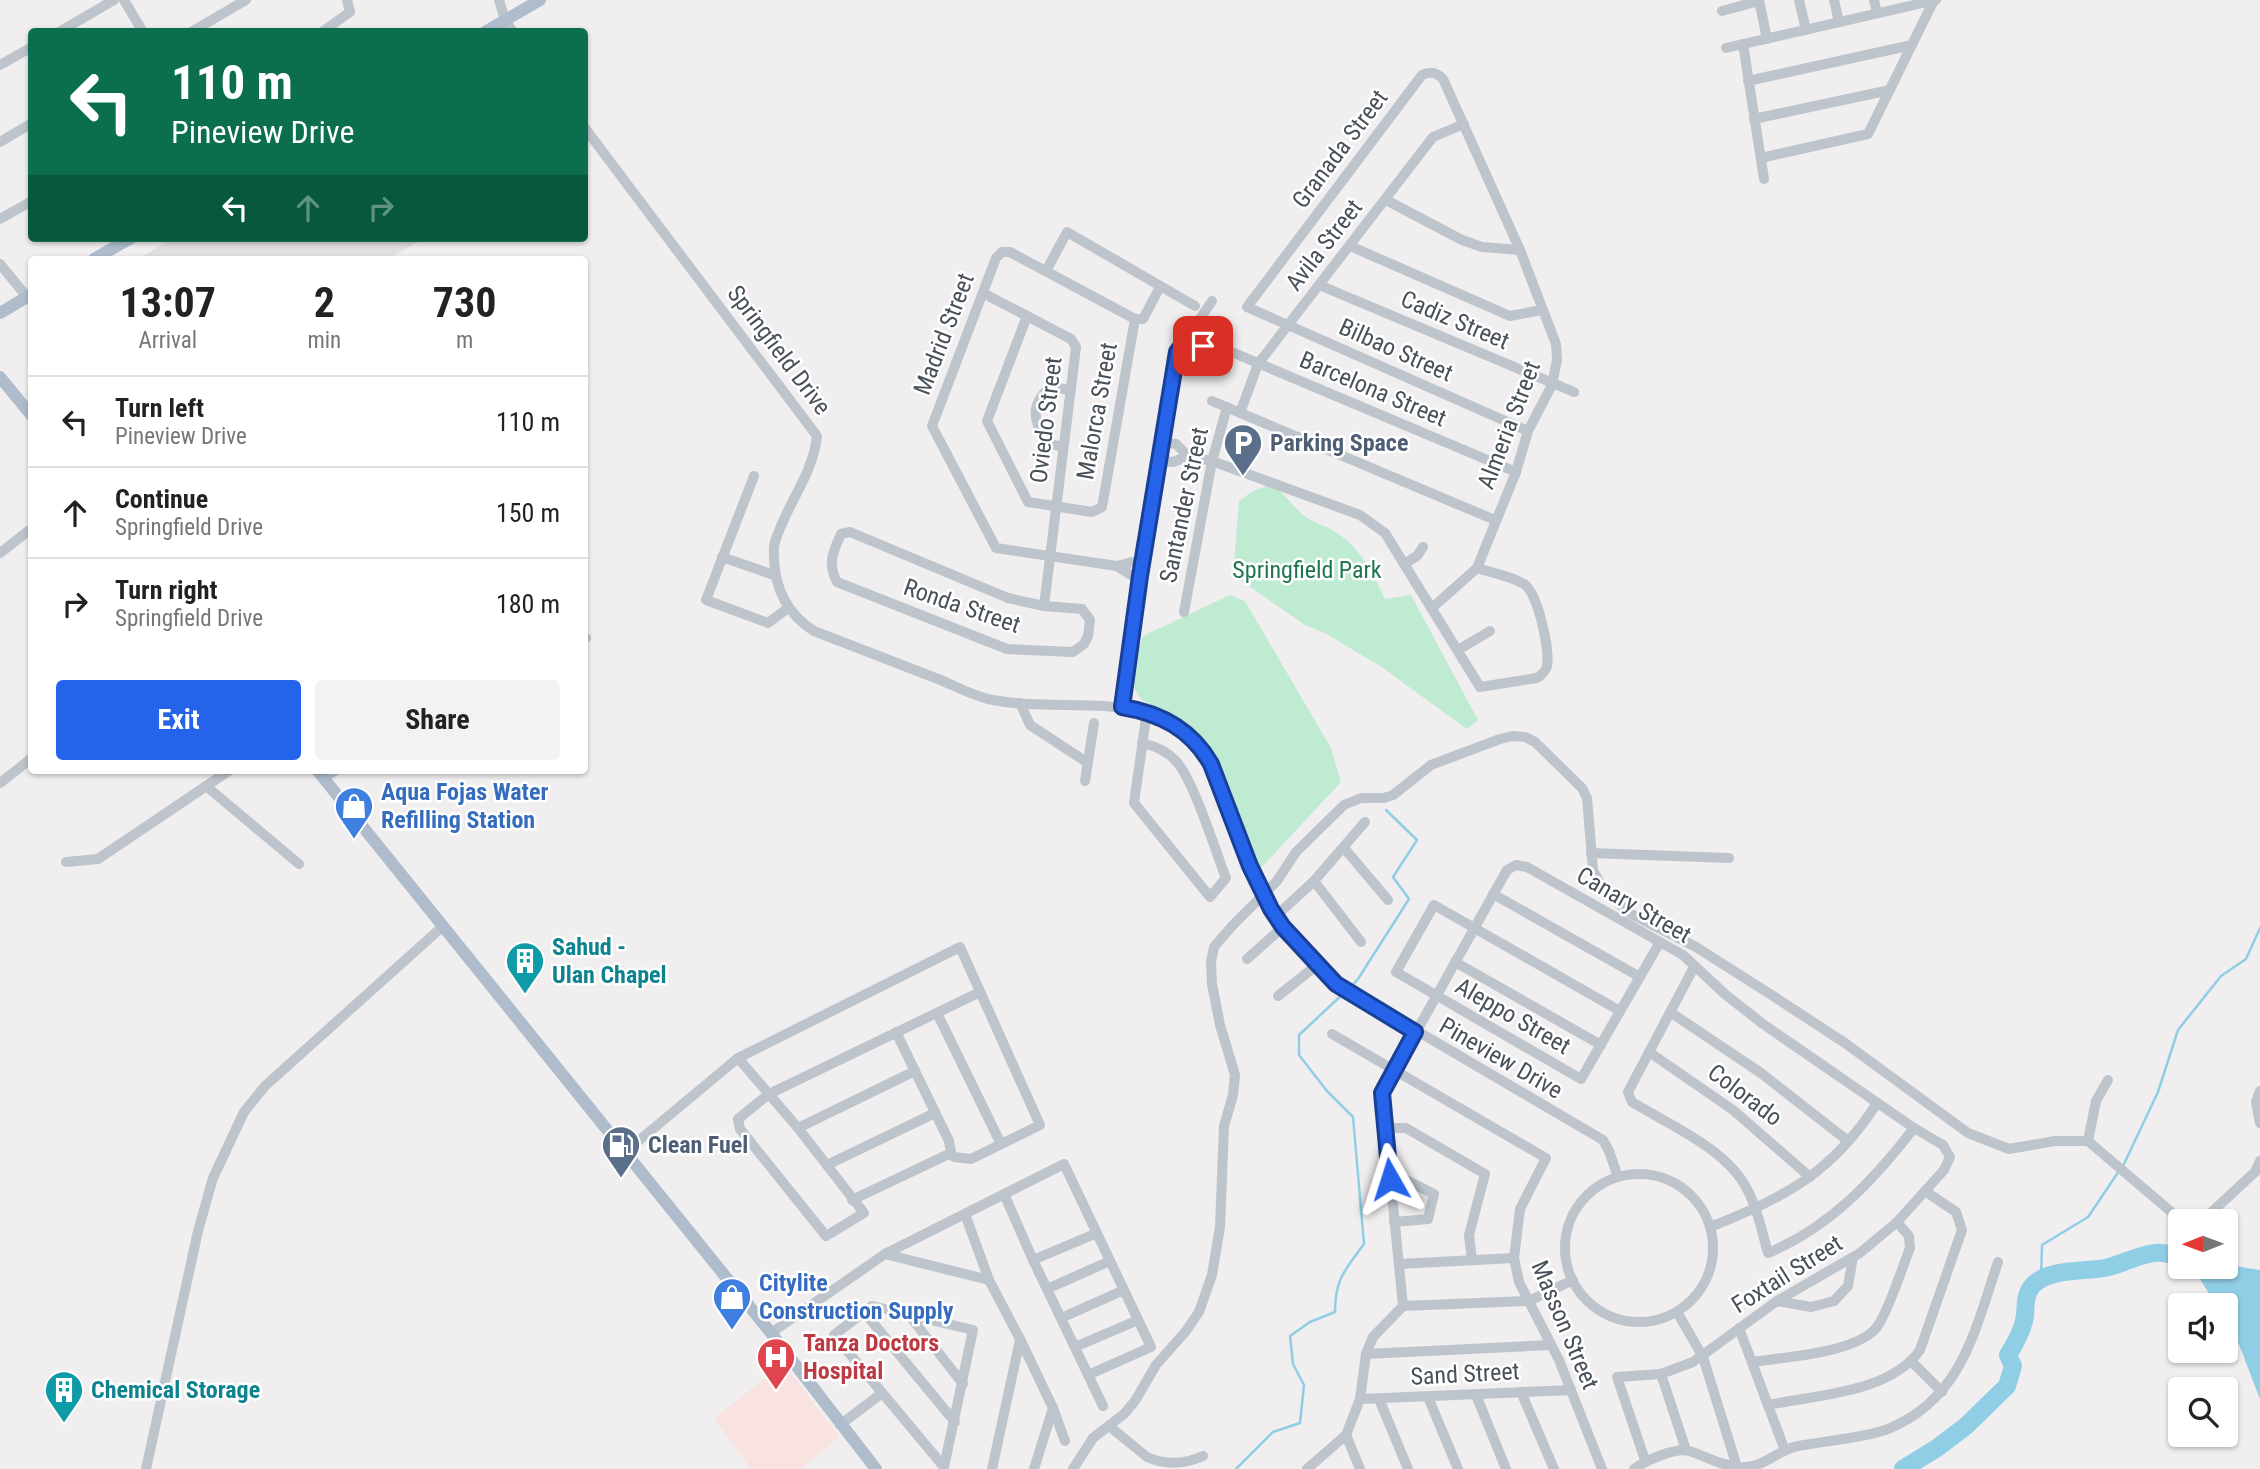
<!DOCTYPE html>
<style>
:root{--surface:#fff;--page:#f2f2f2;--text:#222;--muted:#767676;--line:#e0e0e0;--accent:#2563eb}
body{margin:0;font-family:"Roboto Condensed",sans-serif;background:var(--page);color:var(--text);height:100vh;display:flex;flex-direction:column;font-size:26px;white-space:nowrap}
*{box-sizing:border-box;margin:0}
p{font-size:23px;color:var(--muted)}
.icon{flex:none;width:38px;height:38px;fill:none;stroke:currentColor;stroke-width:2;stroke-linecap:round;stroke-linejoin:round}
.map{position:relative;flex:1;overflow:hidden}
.panel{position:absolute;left:28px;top:256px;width:560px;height:518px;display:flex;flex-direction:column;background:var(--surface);border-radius:7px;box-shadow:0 2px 5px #0004}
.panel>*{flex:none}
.banner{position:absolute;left:28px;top:28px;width:560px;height:214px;border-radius:7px;box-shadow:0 2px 5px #0004;background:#0b6e4f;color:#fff;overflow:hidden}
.needle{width:46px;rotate:269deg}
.buttons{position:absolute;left:2168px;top:1209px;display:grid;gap:14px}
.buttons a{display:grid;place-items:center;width:70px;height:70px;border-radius:7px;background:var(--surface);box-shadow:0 2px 5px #0004;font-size:35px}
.pin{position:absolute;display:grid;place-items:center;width:60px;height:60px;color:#fff;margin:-30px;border-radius:14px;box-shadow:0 4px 10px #0006}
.me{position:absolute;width:77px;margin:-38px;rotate:354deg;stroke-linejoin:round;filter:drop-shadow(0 0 5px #0008)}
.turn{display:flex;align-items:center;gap:24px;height:147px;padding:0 28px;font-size:32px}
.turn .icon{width:91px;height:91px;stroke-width:2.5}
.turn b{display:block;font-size:49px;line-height:60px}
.lanes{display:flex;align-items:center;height:66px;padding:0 28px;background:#0003;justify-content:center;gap:35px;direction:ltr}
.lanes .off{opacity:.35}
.eta{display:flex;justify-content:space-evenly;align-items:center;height:119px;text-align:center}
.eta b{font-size:42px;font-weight:700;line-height:49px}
.primary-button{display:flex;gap:14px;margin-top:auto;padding:14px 28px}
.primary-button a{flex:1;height:80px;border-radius:7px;background:var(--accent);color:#fff;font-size:28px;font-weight:700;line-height:80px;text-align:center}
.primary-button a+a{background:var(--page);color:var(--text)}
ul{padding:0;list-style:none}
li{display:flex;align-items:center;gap:21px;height:91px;padding:0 28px;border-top:2px solid var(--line)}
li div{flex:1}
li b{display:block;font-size:26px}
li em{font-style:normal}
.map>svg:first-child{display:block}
</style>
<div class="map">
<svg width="2260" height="1469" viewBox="0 0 2260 1469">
<rect width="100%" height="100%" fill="#f0eeee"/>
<path fill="#e1dfdf" d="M 173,238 L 424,238 L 388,259 L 138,259 Z"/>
<path fill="#f9e3e0" d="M 784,1364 L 839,1437 L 800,1469 L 751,1469 L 714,1418 Z"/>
<g fill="#bfebd3">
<path d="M 1273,484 C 1284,494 1293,506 1303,515 C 1313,523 1327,526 1337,533 C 1361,548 1373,574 1385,599 L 1411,595 L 1478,720 L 1467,729 L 1380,666 L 1325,633 L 1305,625 L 1233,575 L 1239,501 L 1253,491 Z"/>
<path d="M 1230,595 L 1245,601 L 1331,748 L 1341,782 L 1259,870 C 1241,823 1227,762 1191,726 C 1176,712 1147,711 1137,693 C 1128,678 1139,652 1143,636 Z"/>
</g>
<path fill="#90cee5" d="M 2235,1266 L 2260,1270 L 2260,1399 L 2238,1342 L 2226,1323 L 2226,1306 L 2216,1305 L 2195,1271 Z"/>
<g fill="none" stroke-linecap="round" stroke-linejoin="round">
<g stroke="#90cee5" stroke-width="2.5">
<path d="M 1350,988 L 1358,979 L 1409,899 L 1393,877 L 1417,840 L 1386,810"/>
<path d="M 2123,1166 L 2158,1092 L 2178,1030 L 2221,976 L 2246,959 L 2260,928"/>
<path d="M 2041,1279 L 2042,1245 L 2088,1217 L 2119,1171"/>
<path d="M 1236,1469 L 1273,1432 L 1300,1423 L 1304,1385 L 1293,1364 L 1290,1336 L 1310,1322 L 1335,1312 C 1335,1279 1345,1270 1364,1244 L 1353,1117 L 1327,1091 L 1299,1055 L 1299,1035 L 1345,992"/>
</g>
<path stroke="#90cee5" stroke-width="18" d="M 1903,1469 L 1937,1448 L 1966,1426 L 2007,1386 L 2013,1366 L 2008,1355 C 2015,1344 2021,1333 2024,1321 C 2027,1308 2023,1296 2033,1285 C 2050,1268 2083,1272 2105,1268 C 2130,1263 2156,1242 2180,1260"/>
<g stroke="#bdc4cc" stroke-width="10">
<path d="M 124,0 L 143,32"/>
<path d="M 499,0 L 505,20 L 513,32"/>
<path d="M 1759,0 L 1767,39"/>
<path d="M 1799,0 L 1806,30"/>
<path d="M 1834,0 L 1839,22"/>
<path d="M 1874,0 L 1877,13"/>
<path d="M 1722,11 L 1759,1"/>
<path d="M 59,32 L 114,0"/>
<path d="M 191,32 L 246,0"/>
<path d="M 322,32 L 350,12 L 347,0"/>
<path d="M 1743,44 L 1764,179"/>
<path d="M 1726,48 L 1936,0"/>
<path d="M 0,65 L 32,47"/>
<path d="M 1748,81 L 1912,45"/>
<path d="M 1754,119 L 1890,90"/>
<path d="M 584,127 L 817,436 C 813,475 786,505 775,542 C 773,547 774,553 774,558 C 775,590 787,614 814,631 C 856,647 897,663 938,679 C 956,686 974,697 993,700 C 1069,715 1165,682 1211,763 C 1229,812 1245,862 1270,907 C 1287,936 1313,961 1337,984 L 1603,1140 L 1609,1151 L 1618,1177"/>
<path d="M 0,142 L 32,123"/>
<path d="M 1761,158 L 1868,134 L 1934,0"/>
<path d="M 1386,200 L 1462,240 L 1482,247 L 1520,250"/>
<path d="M 0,219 L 32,201"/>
<path d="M 1350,246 L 1510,316 L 1542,310"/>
<path d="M 0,264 L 27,297"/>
<path d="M 1046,271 L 1067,232 L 1195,306"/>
<path d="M 1319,285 L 1574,392"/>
<path d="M 983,293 L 1071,339 L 1076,347 L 1044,606"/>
<path d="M 1027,316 L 987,421 L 1028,502 L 1092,512 L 1102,507 L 1135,319 L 1143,319 L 1160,287"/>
<path d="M 1135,319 L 1010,252 L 1002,252 L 996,258 L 932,426 L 996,548 L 1117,566 L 1132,562 L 1143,563"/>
<path d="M 1188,337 L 1203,346 L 1215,345 L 1210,335 L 1197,325"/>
<path d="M 1215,345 L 1516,472"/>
<path d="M 1212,401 L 1495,520"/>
<path d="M 1240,413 L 1258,364 L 1433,137 L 1464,124"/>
<path d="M 1162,442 L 1176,444 L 1188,456 L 1212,461 L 1360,515 L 1385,533 L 1480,687 L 1537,678 C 1541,675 1546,672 1547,666 C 1550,650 1538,593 1524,584 C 1511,576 1492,573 1477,568"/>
<path d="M 1063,447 L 1046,443 C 1034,421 1029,406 1050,387 L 1071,390"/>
<path d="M 1160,461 L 1173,462 L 1188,456"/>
<path d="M 754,476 L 706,600 L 768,623 L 788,608"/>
<path d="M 850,532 L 1008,598 L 1044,606 L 1082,609 L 1090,620 L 1088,636 L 1084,644 L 1073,652 L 1007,649 L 837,582 C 827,563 833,552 841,534 Z"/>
<path d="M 0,553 L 32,528"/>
<path d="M 722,557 L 774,575"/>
<path d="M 1404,564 L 1417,556 L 1423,547"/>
<path d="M 1117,566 L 1131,575 L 1140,576"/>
<path d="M 1432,608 L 1477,568 L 1516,472 L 1528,431 L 1552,385 L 1557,360 L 1556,344 L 1520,250 L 1443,79 C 1436,72 1431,71 1422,75 L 1247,307 L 1528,431"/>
<path d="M 1184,612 L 1212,461 L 1227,407"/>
<path d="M 584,639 L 586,638"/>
<path d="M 1458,650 L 1490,631"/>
<path d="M 1020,703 L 1030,725 L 1088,763"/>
<path d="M 1122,707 L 1140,576 L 1177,352 L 1212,301"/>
<path d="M 1142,743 C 1155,746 1167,751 1176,761 C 1194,781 1215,850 1226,878 L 1210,897 L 1134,803 L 1147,711"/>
<path d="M 324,778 L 336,770"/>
<path d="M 1085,781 L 1094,723"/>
<path d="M 0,783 L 32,758"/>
<path d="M 206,786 L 299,864"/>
<path d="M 1344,848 L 1388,900"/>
<path d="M 1591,853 L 1729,858"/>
<path d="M 66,862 L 98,859 L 230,770"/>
<path d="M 1314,881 L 1361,942"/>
<path d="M 1493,894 L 1640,977"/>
<path d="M 1276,916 L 1314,881 L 1365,822"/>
<path d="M 1247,959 L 1283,927"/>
<path d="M 1455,962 L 1601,1045"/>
<path d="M 1694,967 L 1628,1092 L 1632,1102 C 1670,1125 1729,1150 1748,1191 C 1758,1210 1762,1232 1768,1253 C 1830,1227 1873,1181 1914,1128"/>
<path d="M 1278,996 L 1317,965"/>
<path d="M 1620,1011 L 1434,905 L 1396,972 L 1581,1079 L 1660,942"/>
<path d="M 1670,1012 L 1761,1073 L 1848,1141"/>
<path d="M 937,1013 L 1001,1144"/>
<path d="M 896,1032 L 949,1141 L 951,1153"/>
<path d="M 1332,1034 L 1546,1158 L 1520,1209 L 1514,1258 L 1519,1282 L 1559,1360 L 1602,1469"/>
<path d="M 1649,1052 L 1733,1110 L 1810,1177"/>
<path d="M 738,1058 L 798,1128 L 864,1213 L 826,1236 L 740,1129 L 738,1119 L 769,1094 L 980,992"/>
<path d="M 2260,1091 L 2256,1102 L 2260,1123"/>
<path d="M 798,1128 L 915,1071"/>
<path d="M 1385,1128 L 1406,1128 L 1485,1174 L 1469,1235 L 1472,1260"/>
<path d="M 2088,1141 L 2096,1101 L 2108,1080"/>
<path d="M 624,1153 L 738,1058 L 960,947 L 1040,1125 L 971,1159 L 954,1157 L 951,1153 L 852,1200"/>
<path d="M 827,1165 L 935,1113"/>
<circle cx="1639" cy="1248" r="74"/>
<path d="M 1390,1179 L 1402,1178 L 1434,1194 L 1428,1219 L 1394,1222"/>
<path d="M 1004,1194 L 1033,1260 L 1103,1406"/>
<path d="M 965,1214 L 989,1280 L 1020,1339 L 1053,1408 L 1065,1441"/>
<path d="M 2201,1222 L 2255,1172 L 2260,1161"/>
<path d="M 1710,1227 C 1785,1198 1833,1172 1877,1103"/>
<path d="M 885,1254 L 989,1280"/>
<path d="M 1033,1260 L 1097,1233"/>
<path d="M 1399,1264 L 1514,1258"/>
<path d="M 1047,1289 L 1110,1261"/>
<path d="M 1777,1301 L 1811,1307 L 1834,1301 L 1848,1286 L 1853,1257"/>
<path d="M 872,1306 L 973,1330 L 944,1467 L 834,1335 Z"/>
<path d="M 1403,1306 L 1529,1301 L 1573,1280"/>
<path d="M 864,1312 L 955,1422"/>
<path d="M 1677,1312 L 1703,1357 L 1737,1467"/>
<path d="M 909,1315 L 963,1384"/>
<path d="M 1061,1318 L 1124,1290"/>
<path d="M 1739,1328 L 1784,1448"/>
<path d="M 771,1333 L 885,1254 L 1064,1164 L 1151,1347 L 1088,1375"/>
<path d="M 1075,1347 L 1138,1320"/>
<path d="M 1366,1354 L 1551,1345"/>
<path d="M 1752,1362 C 1784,1357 1862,1353 1879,1324 C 1891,1304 1901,1271 1910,1248 L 1909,1236 L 1897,1222"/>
<path d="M 1912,1362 L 1942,1392"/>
<path d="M 1661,1374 L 1686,1450"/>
<path d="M 1521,1392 L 1554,1469"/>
<path d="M 1476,1395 L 1506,1469"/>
<path d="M 1428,1397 L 1458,1469"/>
<path d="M 1360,1399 L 1571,1390"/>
<path d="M 1379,1399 L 1408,1469"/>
<path d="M 1768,1405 C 1816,1395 1890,1393 1920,1350 L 1962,1230 L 1956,1212 L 1925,1191"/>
<path d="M 840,1425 L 882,1393"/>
<path d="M 1109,1426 L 1147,1457 C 1165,1465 1185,1464 1203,1456"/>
<path d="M 1346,1435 L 1360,1469"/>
<path d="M 146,1469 L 198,1231 L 213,1178 L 244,1112 L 265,1086 L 442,927"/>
<path d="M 992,1469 L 1020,1340"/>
<path d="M 1034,1469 L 1053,1408"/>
<path d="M 1073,1469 L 1093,1438 L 1124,1414 L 1135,1401 L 1156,1365 L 1186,1331 L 1199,1312 L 1212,1275 L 1220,1227 L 1224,1126 L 1233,1095 L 1235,1075 L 1220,1025 L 1212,984 L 1211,962 L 1214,947 L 1232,926 L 1277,881 L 1296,852 L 1344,805 L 1361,798 L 1384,798 L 1393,795 L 1431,765 L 1500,739 L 1513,736 L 1525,737 L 1535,742 L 1582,788 L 1587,798 L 1593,870 L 1603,889 L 1631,914 L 1696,947 L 1770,994 L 1845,1043 L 1968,1133 L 2009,1149 L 2055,1141 L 2088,1141 L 2183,1222"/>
<path d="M 1307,1469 L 1346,1435 L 1360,1399 L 1366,1354 L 1373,1337 L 1403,1306 L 1382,1093 L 1507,870 L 1516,865 L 1527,867 L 1683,955 L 1726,995 L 1763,1024 L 1914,1128 L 1943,1145 L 1950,1157 L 1944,1170 L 1897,1222 L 1860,1253 L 1777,1301 L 1693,1362 L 1661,1374 L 1617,1377 L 1645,1460"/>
<path d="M 1634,1469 C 1645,1461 1675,1447 1689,1451 C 1706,1456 1721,1466 1740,1467 C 1763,1469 1777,1450 1798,1446 C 1823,1441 1865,1438 1888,1429 C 1962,1399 1975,1330 1998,1262"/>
</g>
<g stroke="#afbccb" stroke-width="12">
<path d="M 485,32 L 540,0"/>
<path d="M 94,259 L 131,238"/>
<path d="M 0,313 L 32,294"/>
<path d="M 0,377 L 32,416"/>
<path d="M 317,770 L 771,1333 L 876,1469"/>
</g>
</g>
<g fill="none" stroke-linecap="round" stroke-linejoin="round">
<g stroke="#184099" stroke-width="18">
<path id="route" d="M 1203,346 L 1188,337 L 1177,352 L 1140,576 L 1122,707 C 1160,713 1191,729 1211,764 L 1250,866 L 1271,909 L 1283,927 L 1336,984 L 1415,1032 L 1382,1093 L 1390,1179"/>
</g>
<use href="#route" stroke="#2563eb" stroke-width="12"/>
</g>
<defs>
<g id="parking-pin" transform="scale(2.0125)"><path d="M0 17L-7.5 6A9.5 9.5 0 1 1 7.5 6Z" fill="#5c6f8a" stroke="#fff"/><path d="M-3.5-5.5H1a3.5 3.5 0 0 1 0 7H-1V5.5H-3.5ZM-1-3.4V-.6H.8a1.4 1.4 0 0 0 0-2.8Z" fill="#fff"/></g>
<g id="shop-pin" transform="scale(2.0125)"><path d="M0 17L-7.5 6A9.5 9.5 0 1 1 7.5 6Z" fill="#3f7fe0" stroke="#fff"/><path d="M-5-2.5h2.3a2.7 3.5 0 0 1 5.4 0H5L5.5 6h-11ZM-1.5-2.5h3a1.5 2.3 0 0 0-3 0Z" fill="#fff"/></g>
<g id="building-pin" transform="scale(2.0125)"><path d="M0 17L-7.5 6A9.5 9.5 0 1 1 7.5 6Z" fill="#0f9aa8" stroke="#fff"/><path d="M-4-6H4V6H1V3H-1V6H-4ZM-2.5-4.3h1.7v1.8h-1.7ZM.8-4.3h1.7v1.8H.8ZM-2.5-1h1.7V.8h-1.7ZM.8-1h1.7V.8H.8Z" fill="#fff"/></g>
<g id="fuel-pin" transform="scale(2.0125)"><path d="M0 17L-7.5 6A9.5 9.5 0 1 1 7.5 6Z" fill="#5c6f8a" stroke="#fff"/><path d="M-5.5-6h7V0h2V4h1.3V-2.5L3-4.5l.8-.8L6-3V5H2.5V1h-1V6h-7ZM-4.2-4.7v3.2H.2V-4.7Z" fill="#fff"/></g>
<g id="hospital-pin" transform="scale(2.0125)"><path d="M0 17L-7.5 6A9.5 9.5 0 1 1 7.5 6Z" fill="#e0444e" stroke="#fff"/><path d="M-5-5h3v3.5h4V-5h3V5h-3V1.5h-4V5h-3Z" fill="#fff"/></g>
</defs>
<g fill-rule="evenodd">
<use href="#parking-pin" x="1243" y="443"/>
<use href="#shop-pin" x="354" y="806"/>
<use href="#building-pin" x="525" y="961"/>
<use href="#fuel-pin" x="621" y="1145"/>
<use href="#shop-pin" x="732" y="1297"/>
<use href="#hospital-pin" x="776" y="1357"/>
<use href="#building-pin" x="64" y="1390"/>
</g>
<g text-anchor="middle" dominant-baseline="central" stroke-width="5" stroke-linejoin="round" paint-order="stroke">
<g font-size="24" fill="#48505a" stroke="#fff">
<text transform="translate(1340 149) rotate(-53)">Granada Street</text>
<text transform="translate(1324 245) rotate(-52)">Avila Street</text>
<text transform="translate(1455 320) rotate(23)">Cadiz Street</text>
<text transform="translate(944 334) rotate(-69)">Madrid Street</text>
<text transform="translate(779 350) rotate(53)">Springfield Drive</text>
<text transform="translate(1396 350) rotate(24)">Bilbao Street</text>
<text transform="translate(1373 389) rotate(23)">Barcelona Street</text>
<text transform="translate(1097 411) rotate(-80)">Malorca Street</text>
<text transform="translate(1046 420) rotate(-83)">Oviedo Street</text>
<text transform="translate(1509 425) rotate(-69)">Almeria Street</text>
<text transform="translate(1184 505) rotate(-78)">Santander Street</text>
<text transform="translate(962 606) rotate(19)">Ronda Street</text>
<text transform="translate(1634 905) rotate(30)">Canary Street</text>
<text transform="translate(1513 1016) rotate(30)">Aleppo Street</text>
<text transform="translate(1501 1058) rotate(30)">Pineview Drive</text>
<text transform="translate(1745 1095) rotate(37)">Colorado</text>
<text transform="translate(1787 1274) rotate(-32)">Foxtail Street</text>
<text transform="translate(1565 1325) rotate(67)">Masson Street</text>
<text transform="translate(1465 1374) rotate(-3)">Sand Street</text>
</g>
<g font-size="24" font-weight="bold" fill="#4e5e75" stroke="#fff" text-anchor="start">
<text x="1270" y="443">Parking Space</text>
<text x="648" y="1145">Clean Fuel</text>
</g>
<g font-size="24" fill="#1e754f" stroke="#fff">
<text x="1307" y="570">Springfield Park</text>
</g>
<g font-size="24" font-weight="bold" fill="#366cbe" stroke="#fff" text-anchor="start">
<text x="381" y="792">Aqua Fojas Water<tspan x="381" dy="28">Refilling Station</tspan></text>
<text x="759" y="1283">Citylite<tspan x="759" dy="28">Construction Supply</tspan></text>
</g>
<g font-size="24" font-weight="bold" fill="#0d838f" stroke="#fff" text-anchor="start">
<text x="552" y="947">Sahud -<tspan x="552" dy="28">Ulan Chapel</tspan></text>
<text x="91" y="1390">Chemical Storage</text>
</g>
<g font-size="24" font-weight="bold" fill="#be3a42" stroke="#fff" text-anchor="start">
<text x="803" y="1343">Tanza Doctors<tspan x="803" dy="28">Hospital</tspan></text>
</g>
</g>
</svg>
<div class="buttons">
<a><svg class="needle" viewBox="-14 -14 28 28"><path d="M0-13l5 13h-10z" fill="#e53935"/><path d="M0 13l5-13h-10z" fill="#767676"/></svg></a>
<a><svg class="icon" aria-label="sound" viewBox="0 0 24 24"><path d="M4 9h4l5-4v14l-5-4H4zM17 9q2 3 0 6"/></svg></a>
<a><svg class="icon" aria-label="search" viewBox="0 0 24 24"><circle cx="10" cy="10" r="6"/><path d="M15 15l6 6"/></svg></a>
</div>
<div class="pin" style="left:1203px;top:346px;background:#d93025"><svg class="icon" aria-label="arrive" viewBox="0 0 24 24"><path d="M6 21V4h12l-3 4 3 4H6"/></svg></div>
<svg class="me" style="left:1390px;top:1179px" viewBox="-20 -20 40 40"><path d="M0-17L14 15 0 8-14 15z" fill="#2563eb" stroke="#fff" stroke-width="4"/></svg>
<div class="banner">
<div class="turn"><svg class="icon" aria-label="left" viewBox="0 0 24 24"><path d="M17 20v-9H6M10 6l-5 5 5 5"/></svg><div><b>110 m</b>Pineview Drive</div></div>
<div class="lanes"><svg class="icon" aria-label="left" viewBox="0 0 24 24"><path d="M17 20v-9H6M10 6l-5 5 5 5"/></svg><svg class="icon off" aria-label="ahead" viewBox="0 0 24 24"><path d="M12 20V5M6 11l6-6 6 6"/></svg><svg class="icon off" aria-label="right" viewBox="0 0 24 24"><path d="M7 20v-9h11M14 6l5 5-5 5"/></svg></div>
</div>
<section class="panel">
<div class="eta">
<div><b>13:07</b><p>Arrival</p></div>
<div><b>2</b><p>min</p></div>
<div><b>730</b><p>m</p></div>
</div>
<ul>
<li><svg class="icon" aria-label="left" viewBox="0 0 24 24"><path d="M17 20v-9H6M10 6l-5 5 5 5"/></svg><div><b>Turn left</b><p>Pineview Drive</p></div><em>110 m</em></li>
<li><svg class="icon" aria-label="ahead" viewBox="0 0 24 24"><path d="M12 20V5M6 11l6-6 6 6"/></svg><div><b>Continue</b><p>Springfield Drive</p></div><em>150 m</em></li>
<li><svg class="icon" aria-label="right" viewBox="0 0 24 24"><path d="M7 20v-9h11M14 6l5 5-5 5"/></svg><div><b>Turn right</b><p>Springfield Drive</p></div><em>180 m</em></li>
</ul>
<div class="primary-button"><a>Exit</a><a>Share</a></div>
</section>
</div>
